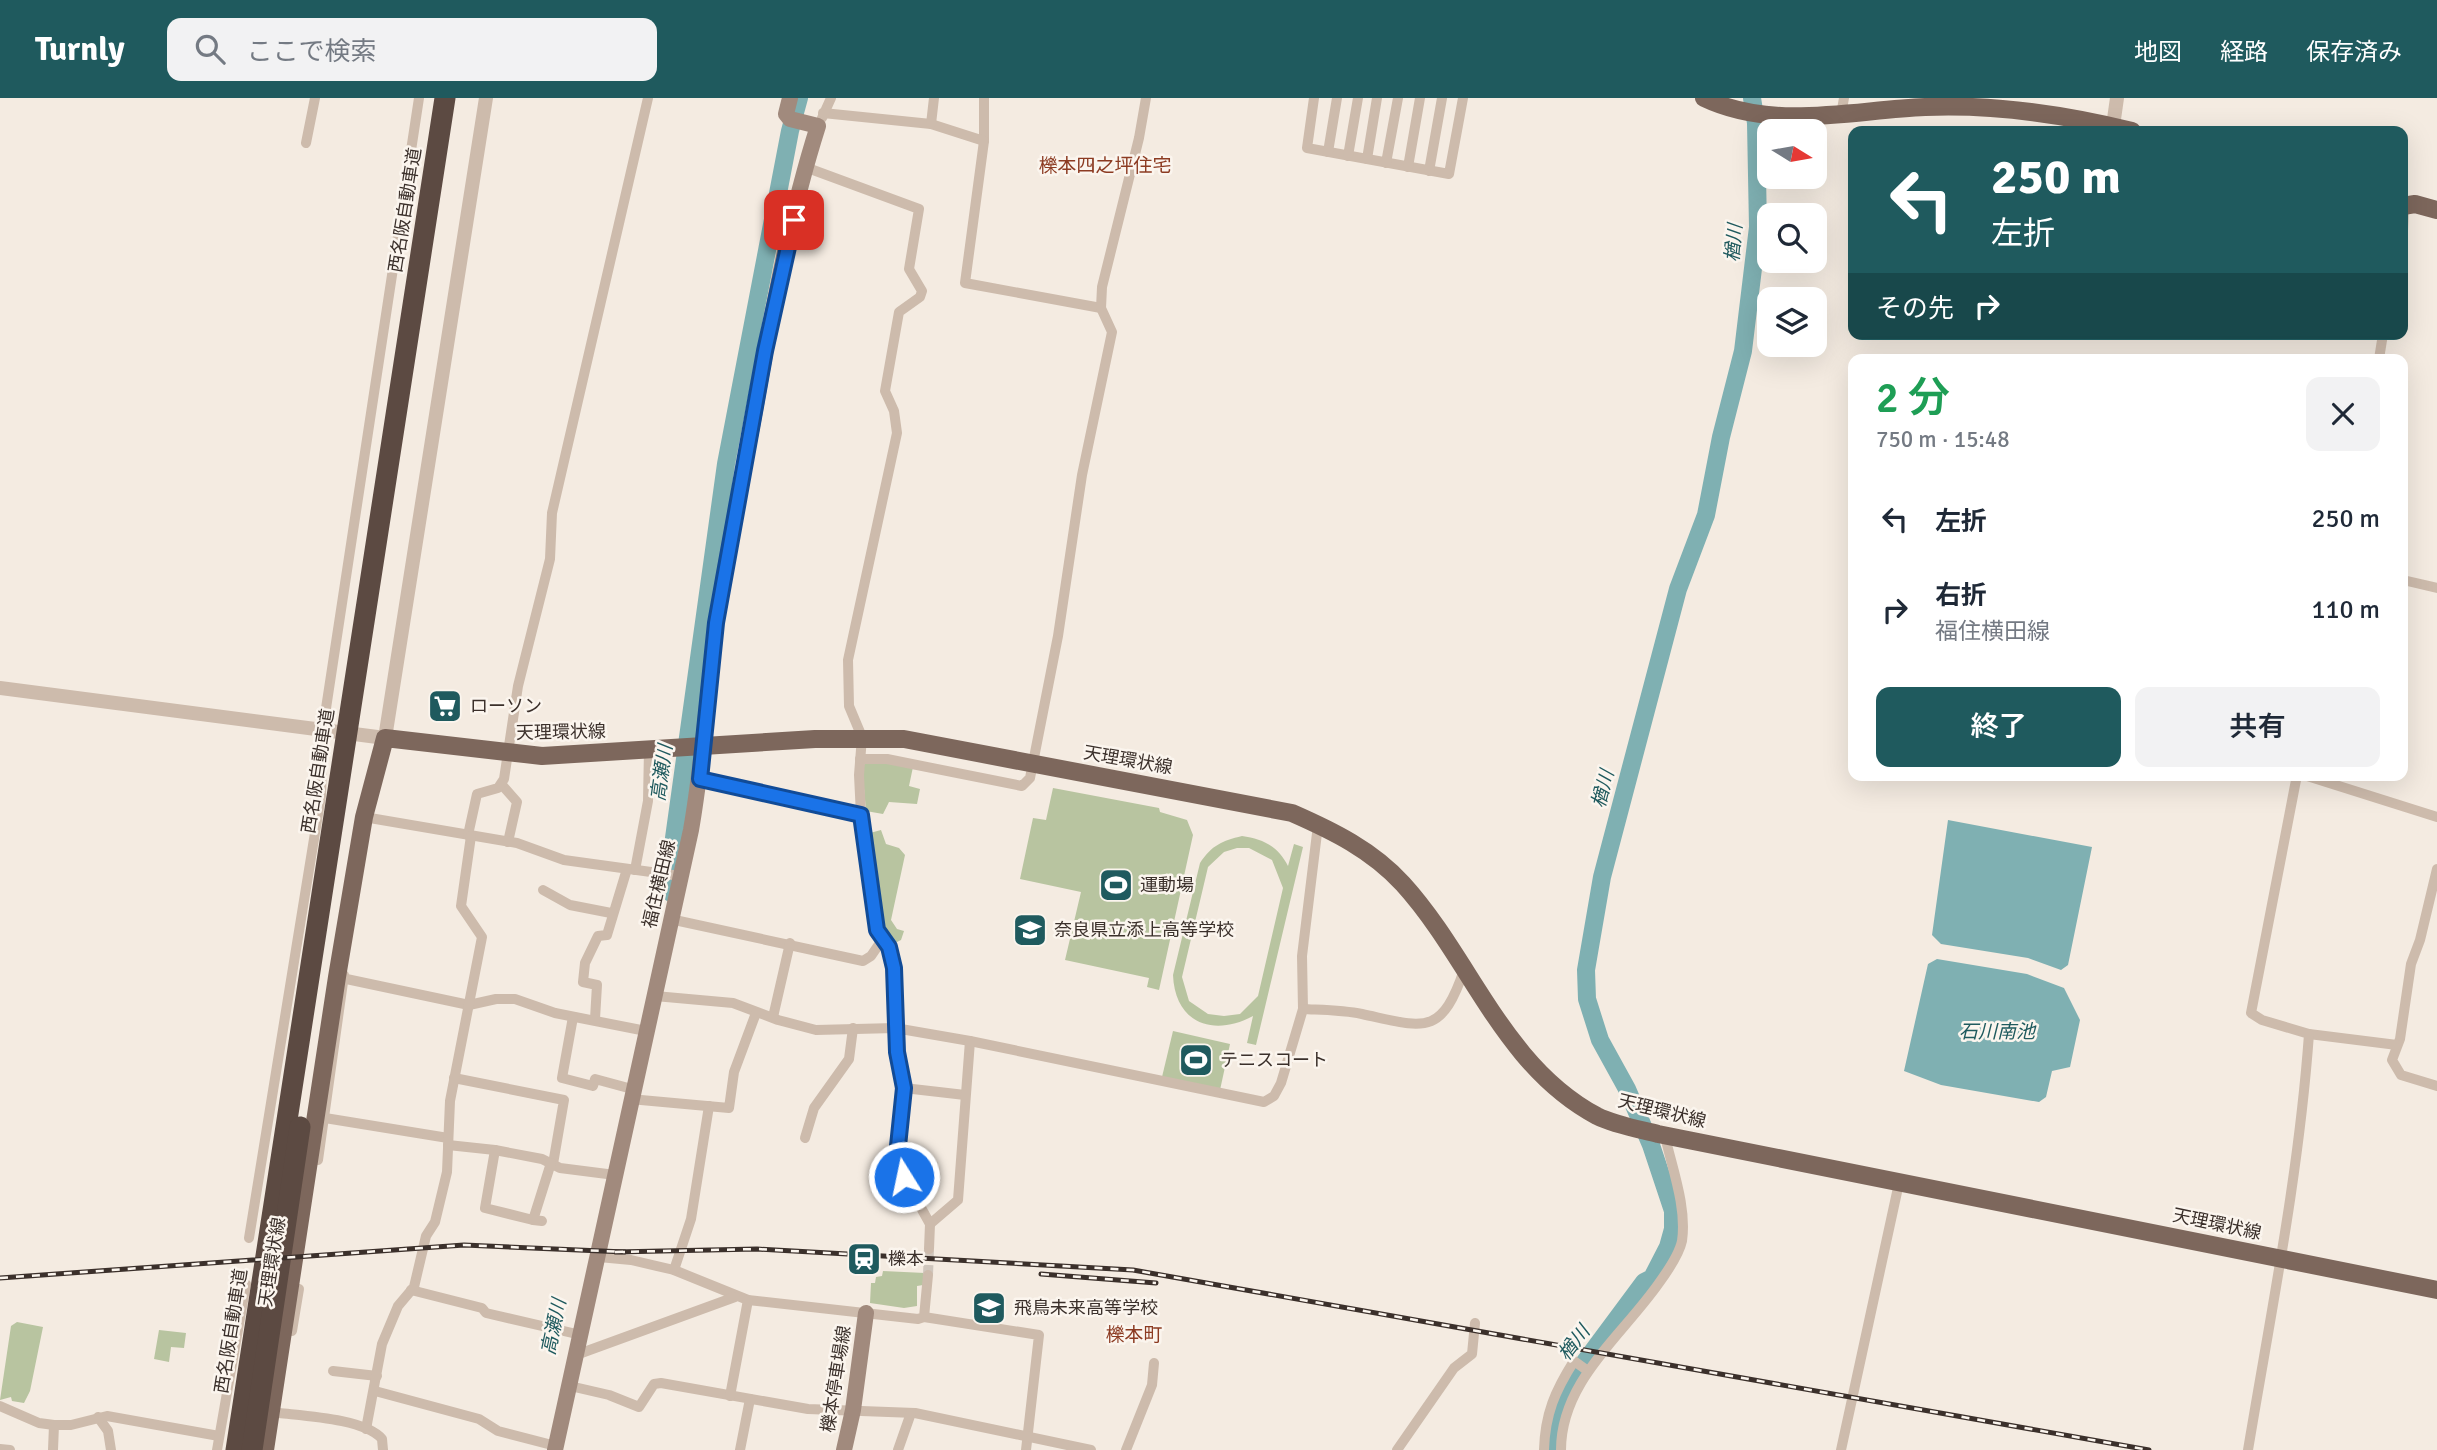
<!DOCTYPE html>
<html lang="ja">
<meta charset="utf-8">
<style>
:root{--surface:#fff;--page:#f2f2f3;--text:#1f2937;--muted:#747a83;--accent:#1f5a5e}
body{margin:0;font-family:Signika,"Noto Sans JP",sans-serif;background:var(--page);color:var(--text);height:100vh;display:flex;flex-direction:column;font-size:26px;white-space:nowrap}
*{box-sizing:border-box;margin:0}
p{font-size:23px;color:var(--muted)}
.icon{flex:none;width:38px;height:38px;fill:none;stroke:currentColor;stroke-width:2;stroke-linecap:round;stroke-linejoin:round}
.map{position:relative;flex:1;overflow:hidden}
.sheet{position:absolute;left:1848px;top:256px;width:560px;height:427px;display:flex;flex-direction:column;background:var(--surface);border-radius:14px;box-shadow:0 7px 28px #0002}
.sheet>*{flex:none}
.top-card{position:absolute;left:1848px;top:28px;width:560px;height:214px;border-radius:14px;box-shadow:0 7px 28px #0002;background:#1f5a5e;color:#fff;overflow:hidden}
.needle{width:46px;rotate:101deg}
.buttons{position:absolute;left:1757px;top:21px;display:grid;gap:14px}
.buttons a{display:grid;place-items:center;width:70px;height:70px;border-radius:14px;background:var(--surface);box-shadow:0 7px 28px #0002;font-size:35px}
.pin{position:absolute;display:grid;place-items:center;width:60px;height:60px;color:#fff;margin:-30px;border-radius:14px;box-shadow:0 4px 10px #0006}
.me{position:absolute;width:77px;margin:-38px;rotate:350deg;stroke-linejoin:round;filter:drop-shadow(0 0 5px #0008)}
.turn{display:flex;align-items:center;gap:24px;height:147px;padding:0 28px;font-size:32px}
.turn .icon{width:91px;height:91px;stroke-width:2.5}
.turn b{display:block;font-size:49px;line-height:60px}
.then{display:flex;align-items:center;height:66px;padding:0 28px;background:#0003;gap:14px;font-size:26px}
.round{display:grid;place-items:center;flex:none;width:74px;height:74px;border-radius:14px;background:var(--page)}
.overview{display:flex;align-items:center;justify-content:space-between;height:119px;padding:0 28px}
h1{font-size:42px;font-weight:600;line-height:52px;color:#1e9e55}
.cta{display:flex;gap:14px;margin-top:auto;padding:14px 28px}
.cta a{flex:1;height:80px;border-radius:14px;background:var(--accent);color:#fff;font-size:28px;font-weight:600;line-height:80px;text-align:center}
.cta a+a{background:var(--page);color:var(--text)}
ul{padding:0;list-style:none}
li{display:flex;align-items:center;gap:21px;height:91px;padding:0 28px}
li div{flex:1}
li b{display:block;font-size:26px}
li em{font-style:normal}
header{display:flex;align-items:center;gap:42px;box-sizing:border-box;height:98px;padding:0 35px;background:var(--accent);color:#fff}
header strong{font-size:33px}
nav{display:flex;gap:38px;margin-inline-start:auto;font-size:24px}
.search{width:490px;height:63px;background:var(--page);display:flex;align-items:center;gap:18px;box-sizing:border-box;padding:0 24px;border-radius:14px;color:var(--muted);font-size:26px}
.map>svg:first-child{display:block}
</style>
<header>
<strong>Turnly</strong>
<div class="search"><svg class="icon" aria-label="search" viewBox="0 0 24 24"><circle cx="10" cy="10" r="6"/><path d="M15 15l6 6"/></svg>ここで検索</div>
<nav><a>地図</a><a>経路</a><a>保存済み</a></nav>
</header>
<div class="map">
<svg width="2437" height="1352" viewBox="0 0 2437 1352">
<rect width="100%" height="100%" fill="#f4ebe1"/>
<g fill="#b8c4a0" fill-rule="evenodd">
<path d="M 869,663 L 913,669 L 909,688 L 920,691 L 917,706 L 889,704 L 883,716 L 866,713 L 862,668 Z"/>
<path d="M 1053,690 L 1159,710 L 1160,714 L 1187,722 L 1193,737 L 1159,892 L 1147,889 L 1149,880 L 1065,862 L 1081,794 L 1020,781 L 1033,720 L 1046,722 Z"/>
<path d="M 881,732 L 886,746 L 899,750 L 905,757 L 891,822 L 897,831 L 904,833 L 901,842 L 893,846 L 881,830 L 870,735 Z"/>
<path d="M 1242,738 C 1263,741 1278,748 1288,768 L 1294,746 L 1303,749 L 1256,947 L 1247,945 L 1253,918 C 1214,939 1175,926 1173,877 L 1200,765 C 1212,747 1222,743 1242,738 ZM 1237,750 L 1249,750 L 1272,762 L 1283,790 L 1258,898 L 1240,916 L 1224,918 L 1208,916 L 1189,903 L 1182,879 L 1208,769 L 1224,754 Z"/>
<path d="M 1173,933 L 1230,946 L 1220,992 L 1162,979 Z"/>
<path d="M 883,1173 L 925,1175 L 923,1187 L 917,1188 L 917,1208 L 904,1210 L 870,1205 L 871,1185 L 875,1185 L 876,1179 L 882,1178 Z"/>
<path d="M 17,1224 L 43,1229 L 30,1293 L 24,1305 L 12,1303 L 11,1299 L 0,1302 L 11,1228 Z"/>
<path d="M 159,1232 L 186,1235 L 184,1250 L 171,1249 L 169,1264 L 154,1261 Z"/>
</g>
<g fill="#7fb0b2">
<path d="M 1948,722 L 2092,749 L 2068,867 L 2061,872 L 2028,860 L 1941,846 L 1932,837 Z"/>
<path d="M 1937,861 L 2027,876 L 2064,890 L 2080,922 L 2070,969 L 2052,973 L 2046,999 L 2039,1004 L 1941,987 L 1904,973 L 1928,866 Z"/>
</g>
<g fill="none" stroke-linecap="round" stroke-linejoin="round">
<g stroke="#7fb0b2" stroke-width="18">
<path d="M 671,795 L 674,740 L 726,366 L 790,33 L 799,0"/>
<path d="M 1553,1352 L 1558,1307 L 1569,1285 L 1644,1184 L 1652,1180 L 1668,1149 L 1673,1131 L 1673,1113 L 1651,1047 L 1627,991 L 1600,942 L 1587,901 L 1586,872 L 1602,779 L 1678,491 L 1706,417 L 1721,339 L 1743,253 L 1758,129 L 1756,25 L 1752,0"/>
</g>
<path stroke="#cfc6bd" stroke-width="10" stroke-dasharray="10 5" stroke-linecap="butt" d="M 928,1177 L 929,1151"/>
<g stroke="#cdbbac" stroke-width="10">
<path d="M 984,0 L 984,43 L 965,185 L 1101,210"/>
<path d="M 1314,0 L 1307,50 L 1449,76 L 1463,0"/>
<path d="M 823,15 L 931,26 L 984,43"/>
<path d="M 1841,17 L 1844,0"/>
<path d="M 822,20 L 831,0"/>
<path d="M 931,26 L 934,0"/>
<path d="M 306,45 L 315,0"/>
<path d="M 1328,54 L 1337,0"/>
<path d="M 1348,58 L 1358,0"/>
<path d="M 1367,61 L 1377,0"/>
<path d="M 1386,65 L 1398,0"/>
<path d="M 805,69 L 919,111 L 909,171 L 922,193 L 920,199 L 899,214 L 885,293 L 894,313 L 897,335 L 848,562 L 849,608 L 862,639 L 859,677 L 861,717 L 874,817 L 877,832 L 889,849 L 894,870 L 896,954 L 904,990 L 898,1048 L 904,1079 L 930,1126 L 929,1151"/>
<path d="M 1408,69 L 1420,0"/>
<path d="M 1429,73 L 1442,0"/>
<path d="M 2403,133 L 2404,110"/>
<path d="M 2379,261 L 2383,236"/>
<path d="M 2403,482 L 2437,490"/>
<path d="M 860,661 L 887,661 L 1022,688 L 1030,680 L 1058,538 L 1082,377 L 1112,234 L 1101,210 L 1102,189 L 1139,40 L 1146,0"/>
<path d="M 2304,677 L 2437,719"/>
<path d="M 700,682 L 861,717"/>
<path d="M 502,687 L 517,704 L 508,744"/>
<path d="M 364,719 L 517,745 L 564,762 L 680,778"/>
<path d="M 468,737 L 477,696 L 498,690 L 504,681 L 518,588 L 550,461 L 552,415 L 648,0"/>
<path d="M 2437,771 L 2420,842 L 2411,866 L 2400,941 L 2392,962 L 2401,977 L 2437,988"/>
<path d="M 635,772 L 648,703 L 649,651"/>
<path d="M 543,792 L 570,807 L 611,815"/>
<path d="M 670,821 L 863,863 L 871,858 L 884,839"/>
<path d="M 337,879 L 469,907 L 496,901 L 515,901 L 555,915 L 646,933"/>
<path d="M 655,898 L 733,905 L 778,922 L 816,932 L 895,930 L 970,943 L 1264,1004 L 1274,998 L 1281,985 L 1303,911 L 1302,858 L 1318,727"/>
<path d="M 1303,911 C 1322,912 1343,912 1362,916 C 1423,929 1441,940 1464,872"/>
<path d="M 573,919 L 562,980 L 593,988 L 595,981 L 632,991"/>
<path d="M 773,919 L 790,845"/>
<path d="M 595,921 L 597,887 L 583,884 L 585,865 L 598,838 L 607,837 L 627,771"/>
<path d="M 2309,936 L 2397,947"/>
<path d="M 454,980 L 564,1002 L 553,1066"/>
<path d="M 904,990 L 965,997"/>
<path d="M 630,1001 L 729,1010 L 734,974 L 756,915"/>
<path d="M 325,1020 L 448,1040"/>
<path d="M 805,1040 L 814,1010 L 849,961 L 853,930"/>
<path d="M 448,1047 L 495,1052 L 542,1061 L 560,1070 L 615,1077"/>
<path d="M 495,1052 L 485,1110 L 533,1122"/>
<path d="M 318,1062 L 344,877"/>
<path d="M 542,1123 L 533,1122 L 551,1065"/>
<path d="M 930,1126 L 958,1102 L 970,943"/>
<path d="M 249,1140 L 321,698 L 323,630 L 419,0"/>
<path d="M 599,1159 L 631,1162 L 674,1172 L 748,1202 L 918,1221 L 924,1219 L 928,1177"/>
<path d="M 674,1172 L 691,1121 L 709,1008"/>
<path d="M 411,1192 L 482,1210 L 486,1215 L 581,1237"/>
<path d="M 924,1219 L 1039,1237 L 1026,1352"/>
<path d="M 292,1233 L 299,1191"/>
<path d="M 576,1257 L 735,1199"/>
<path d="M 333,1273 L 377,1278"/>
<path d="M 570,1288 L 609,1297 L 639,1309 L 654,1286 L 661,1285 L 808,1311 L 915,1315 L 1091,1352"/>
<path d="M 375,1293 L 479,1321 L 498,1333 L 556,1348"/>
<path d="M 730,1298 L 748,1202"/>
<path d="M 0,1308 L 39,1325 L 54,1327"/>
<path d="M 279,1315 C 305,1318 365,1321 382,1341 L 383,1352"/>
<path d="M 98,1319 L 108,1333 L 111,1352"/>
<path d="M 366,1331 L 382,1246 L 398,1208 L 414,1189 L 426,1138 L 435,1124 L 447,1074 L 450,1003 L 482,839 L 461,808 L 471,738"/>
<path d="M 0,1351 L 10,1352"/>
<path d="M 53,1352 L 54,1327 L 71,1327 L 107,1318 L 219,1338"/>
<path d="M 217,1352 L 246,1186"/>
<path d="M 740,1352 L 750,1301"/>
<path d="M 898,1352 L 911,1315"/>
<path d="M 1126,1352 L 1152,1287 L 1154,1265"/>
<path d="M 1397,1352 L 1454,1270 L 1472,1256 L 1475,1225"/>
<path d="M 1544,1352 C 1545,1316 1555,1293 1574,1263 L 1588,1273"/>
<path d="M 1561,1352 C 1561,1283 1622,1238 1659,1185 C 1667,1174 1679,1157 1682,1143 C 1687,1109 1672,1070 1665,1038"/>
<path d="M 1841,1352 L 1899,1085"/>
<path d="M 2248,1352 C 2271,1214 2299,1076 2309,936 L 2262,922 L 2251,915 L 2297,677"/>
</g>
<g stroke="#cdbbac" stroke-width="14">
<path d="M 2113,28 L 2117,0"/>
<path d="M 0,590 L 385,640 L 486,0"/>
</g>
<g stroke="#a18a7d" stroke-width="16">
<path d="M 555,1352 L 691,732 C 703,664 707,595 716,527 C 726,457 741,387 754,318 C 771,221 788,122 818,28 L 790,21 L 786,16 L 790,0"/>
<path d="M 844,1352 L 853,1312 L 866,1215"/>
</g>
<g stroke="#7d675c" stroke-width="18">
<path d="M 1704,0 C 1773,33 1852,12 1925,9 C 1996,6 2063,16 2132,33"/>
<path d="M 2403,108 L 2415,106 L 2437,112"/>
<path d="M 265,1352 L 337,879 L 364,719 L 385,640 L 542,658 L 815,641 L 904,641 L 1292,715 C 1333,733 1372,752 1403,786 C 1471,861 1503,968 1597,1018 C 1615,1027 1638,1031 1658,1036 L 2437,1192"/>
</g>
<g stroke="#5c4a42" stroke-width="21">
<path d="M 236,1352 L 445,0"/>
<path d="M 252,1352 L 300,1029"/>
</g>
<g stroke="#3b302b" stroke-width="5">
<g id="rail">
<path d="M 615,1154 L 757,1151 L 1133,1172 L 2149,1352"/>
<path d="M 1041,1176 L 1156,1185"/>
<path d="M 0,1180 L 464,1147 L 625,1154"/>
</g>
</g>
<use href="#rail" stroke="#fbf5ee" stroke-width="2.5" stroke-dasharray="8" stroke-linecap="butt"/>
</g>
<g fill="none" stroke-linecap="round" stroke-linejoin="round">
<g stroke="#114b97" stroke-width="18">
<path id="route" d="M 794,122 L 765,253 L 716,525 L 700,681 L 861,717 L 877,832 L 889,849 L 894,870 L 897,954 L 904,990 L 898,1048 L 904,1079"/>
</g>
<use href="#route" stroke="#1a73e8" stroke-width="12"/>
</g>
<defs>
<g id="supermarket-square" transform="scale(1.75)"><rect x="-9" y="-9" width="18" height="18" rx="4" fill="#1f5a5e" stroke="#fbf5ee"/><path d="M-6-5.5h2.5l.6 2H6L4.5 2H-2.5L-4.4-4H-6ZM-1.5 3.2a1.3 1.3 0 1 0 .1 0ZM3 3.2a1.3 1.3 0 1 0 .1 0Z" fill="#fff"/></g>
<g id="stadium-square" transform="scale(1.75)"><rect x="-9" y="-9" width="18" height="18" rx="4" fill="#1f5a5e" stroke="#fbf5ee"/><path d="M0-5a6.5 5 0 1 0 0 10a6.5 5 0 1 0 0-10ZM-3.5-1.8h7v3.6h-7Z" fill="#fff"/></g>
<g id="school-square" transform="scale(1.75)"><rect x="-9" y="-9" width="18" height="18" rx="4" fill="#1f5a5e" stroke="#fbf5ee"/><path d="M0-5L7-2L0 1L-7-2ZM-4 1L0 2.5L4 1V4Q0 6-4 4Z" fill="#fff"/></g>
<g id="station-square" transform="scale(1.75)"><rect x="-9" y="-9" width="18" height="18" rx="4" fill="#1f5a5e" stroke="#fbf5ee"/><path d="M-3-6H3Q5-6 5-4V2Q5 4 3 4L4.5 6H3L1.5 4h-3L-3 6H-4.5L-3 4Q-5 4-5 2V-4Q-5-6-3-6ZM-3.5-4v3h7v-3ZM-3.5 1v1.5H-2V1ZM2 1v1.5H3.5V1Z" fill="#fff"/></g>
</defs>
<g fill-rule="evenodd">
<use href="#supermarket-square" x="445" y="608"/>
<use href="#stadium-square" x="1116" y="787"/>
<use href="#school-square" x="1030" y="832"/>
<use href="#stadium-square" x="1196" y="962"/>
<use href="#station-square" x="864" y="1161"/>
<use href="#school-square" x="989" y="1210"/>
</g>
<g text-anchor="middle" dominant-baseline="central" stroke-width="5" stroke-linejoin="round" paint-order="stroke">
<g font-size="18" fill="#3b302b" stroke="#fbf5ee">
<text transform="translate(405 112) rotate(-81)">西名阪自動車道</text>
<text transform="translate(561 634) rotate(-1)">天理環状線</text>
<text transform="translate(1128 662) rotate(10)">天理環状線</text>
<text transform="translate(318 673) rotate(-81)">西名阪自動車道</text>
<text transform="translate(659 786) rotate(-77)">福住横田線</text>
<text transform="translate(1662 1013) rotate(14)">天理環状線</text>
<text transform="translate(2217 1126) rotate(12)">天理環状線</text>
<text transform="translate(272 1164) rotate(-81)">天理環状線</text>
<text transform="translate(231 1233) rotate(-81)">西名阪自動車道</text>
<text transform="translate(836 1281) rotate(-81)">櫟本停車場線</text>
</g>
<g font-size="18" fill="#3b302b" stroke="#fbf5ee" text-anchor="start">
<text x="470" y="608">ローソン</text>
<text x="1140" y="787">運動場</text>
<text x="1054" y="832">奈良県立添上高等学校</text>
<text x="1220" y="962">テニスコート</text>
<text x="888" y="1161">櫟本</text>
<text x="1014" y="1210">飛鳥未来高等学校</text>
</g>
<g font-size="19" fill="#8c3b22" stroke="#fbf5ee">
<text x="1105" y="68">櫟本四之坪住宅</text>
<text x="1134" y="1237">櫟本町</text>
</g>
<g font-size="19" font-style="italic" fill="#1f5a5e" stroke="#fbf5ee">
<text transform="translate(1734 145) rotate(-85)">楢川</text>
<text transform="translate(662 675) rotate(-82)">高瀬川</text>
<text transform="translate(1603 691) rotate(-75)">楢川</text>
<text x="1997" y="934">石川南池</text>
<text transform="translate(554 1229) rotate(-78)">高瀬川</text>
<text transform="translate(1574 1245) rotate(-52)">楢川</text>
</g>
</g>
</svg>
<div class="buttons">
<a><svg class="needle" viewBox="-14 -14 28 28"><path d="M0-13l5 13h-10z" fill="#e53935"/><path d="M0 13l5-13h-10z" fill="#747a83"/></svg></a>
<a><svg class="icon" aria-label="search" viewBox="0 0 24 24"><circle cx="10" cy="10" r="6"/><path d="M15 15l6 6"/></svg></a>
<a><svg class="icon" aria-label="layers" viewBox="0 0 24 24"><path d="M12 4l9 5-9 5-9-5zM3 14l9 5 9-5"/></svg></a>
</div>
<div class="pin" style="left:794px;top:122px;background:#d93025"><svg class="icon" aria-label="arrive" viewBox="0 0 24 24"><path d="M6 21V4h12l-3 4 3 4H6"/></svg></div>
<svg class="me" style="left:904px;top:1079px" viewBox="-20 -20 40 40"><circle r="17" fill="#1a73e8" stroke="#fff" stroke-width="3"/><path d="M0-11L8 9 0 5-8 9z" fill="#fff"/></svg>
<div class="top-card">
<div class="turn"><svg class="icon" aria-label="left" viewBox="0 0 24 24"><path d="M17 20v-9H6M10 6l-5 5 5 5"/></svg><div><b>250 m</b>左折</div></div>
<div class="then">その先<svg class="icon" aria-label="right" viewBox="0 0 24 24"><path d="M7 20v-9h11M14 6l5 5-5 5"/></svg></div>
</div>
<section class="sheet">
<div class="overview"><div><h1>2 分</h1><p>750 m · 15:48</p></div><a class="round"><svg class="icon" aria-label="close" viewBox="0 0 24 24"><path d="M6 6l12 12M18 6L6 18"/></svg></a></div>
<ul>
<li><svg class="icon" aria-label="left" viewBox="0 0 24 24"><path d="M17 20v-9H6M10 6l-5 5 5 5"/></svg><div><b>左折</b></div><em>250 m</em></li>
<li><svg class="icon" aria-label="right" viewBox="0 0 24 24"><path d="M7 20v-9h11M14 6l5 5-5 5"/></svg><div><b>右折</b><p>福住横田線</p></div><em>110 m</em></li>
</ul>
<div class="cta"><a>終了</a><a>共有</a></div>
</section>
</div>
